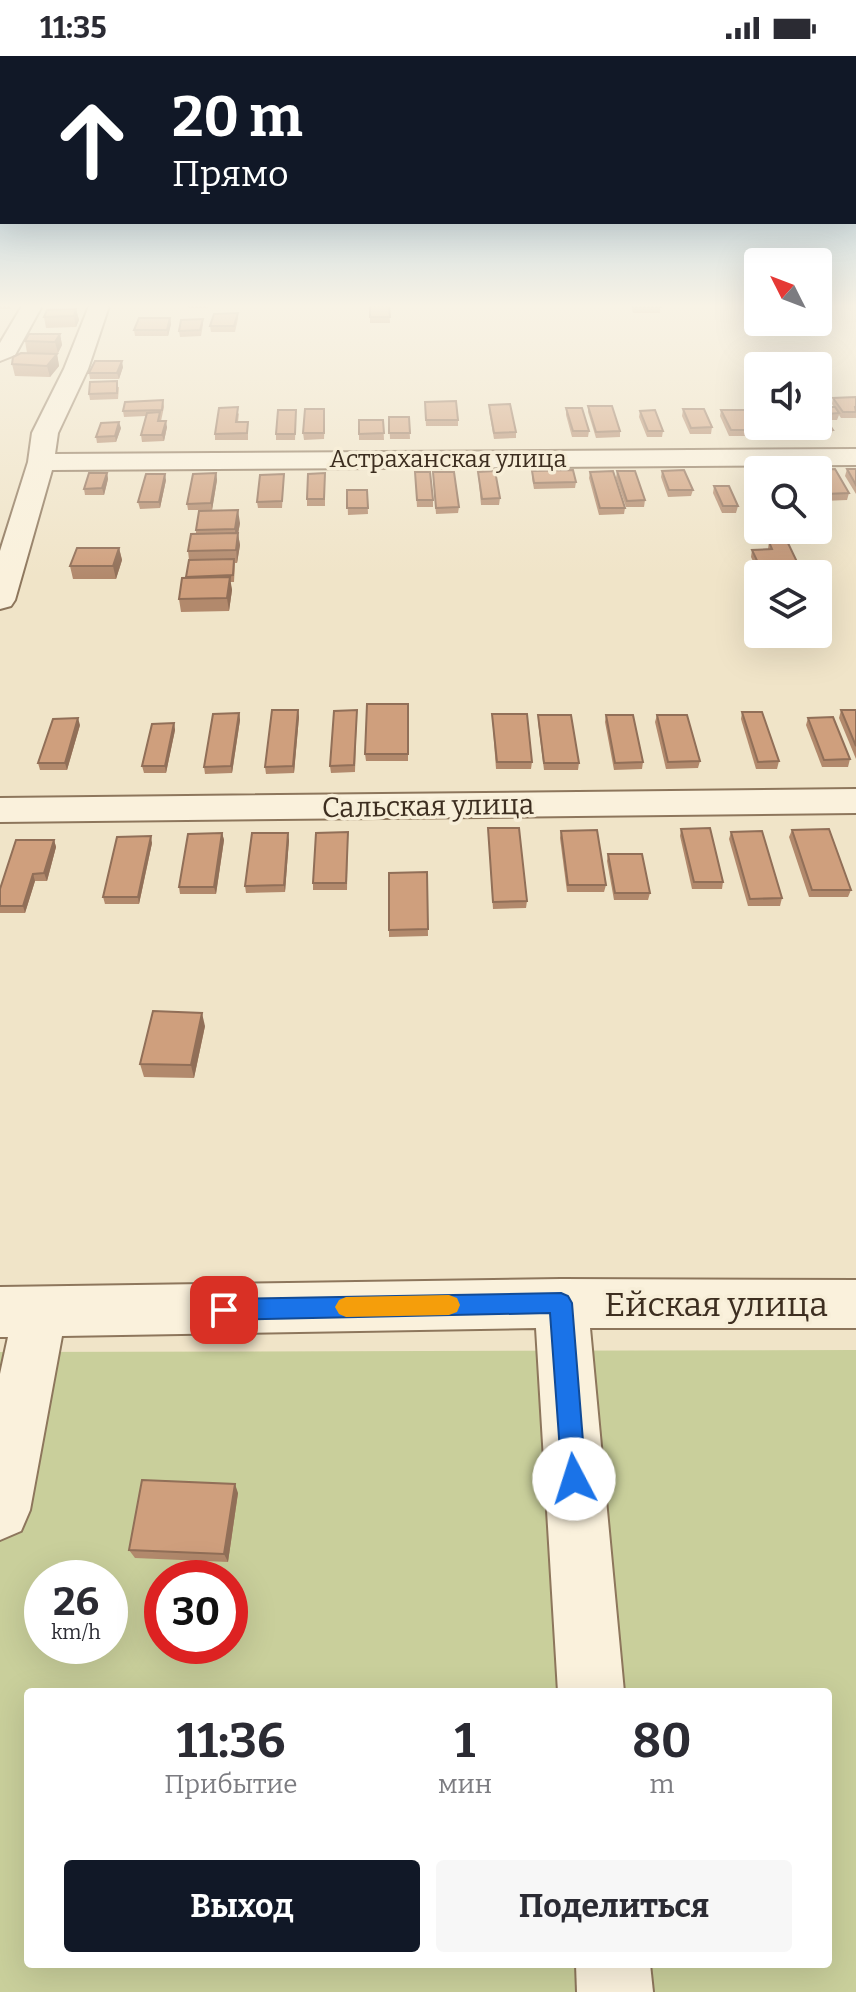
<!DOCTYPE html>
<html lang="ru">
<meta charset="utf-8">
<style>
:root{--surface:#fff;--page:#f7f7f7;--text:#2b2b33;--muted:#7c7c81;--accent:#111827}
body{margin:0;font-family:Bitter,serif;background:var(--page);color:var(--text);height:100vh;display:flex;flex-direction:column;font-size:30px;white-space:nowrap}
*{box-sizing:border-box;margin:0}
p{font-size:26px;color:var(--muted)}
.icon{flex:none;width:44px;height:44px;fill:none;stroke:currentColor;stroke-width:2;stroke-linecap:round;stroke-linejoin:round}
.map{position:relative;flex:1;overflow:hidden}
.side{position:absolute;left:24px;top:1632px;width:808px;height:280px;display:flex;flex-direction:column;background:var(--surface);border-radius:8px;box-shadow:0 8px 32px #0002}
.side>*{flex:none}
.guide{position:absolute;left:0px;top:0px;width:856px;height:168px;box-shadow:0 8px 32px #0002;background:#111827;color:#fff;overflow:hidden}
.needle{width:52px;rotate:312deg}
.fabs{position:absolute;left:744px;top:192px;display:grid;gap:16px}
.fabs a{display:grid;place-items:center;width:88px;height:88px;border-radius:8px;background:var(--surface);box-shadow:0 8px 32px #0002;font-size:40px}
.speed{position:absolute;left:24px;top:1504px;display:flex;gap:16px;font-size:40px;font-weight:700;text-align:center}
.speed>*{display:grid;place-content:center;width:104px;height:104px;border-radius:50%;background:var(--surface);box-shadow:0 8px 32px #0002;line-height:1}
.speed small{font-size:20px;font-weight:400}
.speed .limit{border:12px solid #d22;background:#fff;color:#111}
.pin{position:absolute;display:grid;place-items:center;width:68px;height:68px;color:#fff;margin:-34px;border-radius:16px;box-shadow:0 4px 12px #0006}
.me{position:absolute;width:88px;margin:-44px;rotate:355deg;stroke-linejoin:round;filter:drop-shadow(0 0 6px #0008)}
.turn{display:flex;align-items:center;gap:28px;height:168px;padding:0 40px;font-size:36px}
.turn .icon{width:104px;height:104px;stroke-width:2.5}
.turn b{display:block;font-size:56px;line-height:68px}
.eta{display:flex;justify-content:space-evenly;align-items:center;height:136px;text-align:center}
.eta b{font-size:48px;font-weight:700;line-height:56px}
.button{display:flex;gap:16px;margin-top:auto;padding:16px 40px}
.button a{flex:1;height:92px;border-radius:8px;background:var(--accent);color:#fff;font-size:32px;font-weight:700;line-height:92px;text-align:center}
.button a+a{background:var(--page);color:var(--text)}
.status{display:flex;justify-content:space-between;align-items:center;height:56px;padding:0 40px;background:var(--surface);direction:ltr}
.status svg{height:22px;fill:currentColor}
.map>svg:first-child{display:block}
</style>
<div class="status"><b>11:35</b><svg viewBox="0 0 49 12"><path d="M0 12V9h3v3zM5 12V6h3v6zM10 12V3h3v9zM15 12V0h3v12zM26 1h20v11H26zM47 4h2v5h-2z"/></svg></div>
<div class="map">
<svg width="856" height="1936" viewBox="0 0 856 1936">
<rect width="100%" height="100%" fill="#f0e4c8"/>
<path fill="#c9cf9b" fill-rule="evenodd" d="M 856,1294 L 856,1936 L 0,1936 L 0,1296 ZM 42,1522 L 110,1522 L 110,1590 L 42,1590 ZM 162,1522 L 230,1522 L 230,1590 L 162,1590 ZM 28,1636 L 828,1636 L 828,1908 L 28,1908 Z"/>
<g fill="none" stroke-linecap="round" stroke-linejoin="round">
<g stroke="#8d765c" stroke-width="4">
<g id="minor">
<path d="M 22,250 L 42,250 L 15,299 L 0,305 L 0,287 Z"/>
<path d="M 89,250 L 109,250 L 88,313 L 58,377 L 55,398 L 856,393 L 856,409 L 52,414 L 15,544 L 11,550 L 0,553 L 0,495 L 28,406 L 32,377 L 64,313 Z"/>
<path d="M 856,733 L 856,757 L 0,766 L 0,742 Z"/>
<path d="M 561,1223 L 856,1224 L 856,1272 L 590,1272 L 624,1636 L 558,1636 L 536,1272 L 62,1280 L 30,1454 L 21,1475 L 0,1484 L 0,1318 L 8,1281 L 0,1281 L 0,1231 Z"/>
<path d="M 576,1908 L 650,1908 L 653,1936 L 577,1936 Z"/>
</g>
</g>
<use href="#minor" fill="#faf1dc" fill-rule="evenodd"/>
</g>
<g fill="#b2896c">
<path d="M 0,250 L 12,250 L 10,253 L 0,253 Z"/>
<path d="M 188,250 L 208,250 L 208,252 L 189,252 Z"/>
<path d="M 370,250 L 389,250 L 390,267 L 370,267 Z"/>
<path d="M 631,250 L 660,250 L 660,257 L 633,257 Z"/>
<path d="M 76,253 L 79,264 L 76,271 L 46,272 L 44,261 Z"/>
<path d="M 238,257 L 238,263 L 235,276 L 211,276 L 210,270 Z"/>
<path d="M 170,262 L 171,268 L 168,280 L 135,280 L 134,274 Z"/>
<path d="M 203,263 L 203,269 L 201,280 L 180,281 L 179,275 Z"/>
<path d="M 60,278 L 62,289 L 58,297 L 27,297 L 25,285 Z"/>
<path d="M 57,298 L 59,310 L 50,321 L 15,320 L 12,308 Z"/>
<path d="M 123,311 L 119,323 L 90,323 L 89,317 Z"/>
<path d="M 119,331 L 118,343 L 90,344 L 89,338 Z"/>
<path d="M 856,341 L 856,362 L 841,362 L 839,359 L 837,364 L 827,364 L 833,374 L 831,380 L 819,381 L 812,370 L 818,370 L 823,351 L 834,351 L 832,348 L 833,342 Z"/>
<path d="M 163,344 L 164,351 L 161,365 L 167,371 L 164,385 L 142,386 L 141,379 L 146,360 L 124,361 L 123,355 Z"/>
<path d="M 753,344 L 758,344 L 758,363 L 751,351 Z"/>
<path d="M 489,349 L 516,376 L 516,382 L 494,383 L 489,355 Z"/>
<path d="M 588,350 L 620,375 L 620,381 L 596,382 L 588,356 Z"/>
<path d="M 425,352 L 458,364 L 458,370 L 426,370 Z"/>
<path d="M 566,352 L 589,375 L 588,381 L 572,381 L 566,359 Z"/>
<path d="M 683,353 L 712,371 L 711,378 L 690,378 L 682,360 Z"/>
<path d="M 296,354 L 295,384 L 276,384 L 276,378 Z"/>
<path d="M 721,354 L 755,374 L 754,380 L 729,380 L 720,360 Z"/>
<path d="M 640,355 L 663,375 L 662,381 L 647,381 L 639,361 Z"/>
<path d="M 239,357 L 238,366 L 248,366 L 248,384 L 215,384 L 215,378 Z"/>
<path d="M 325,359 L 324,383 L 304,384 L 303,377 Z"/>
<path d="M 389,361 L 409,361 L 410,383 L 390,383 Z"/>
<path d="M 359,364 L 383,364 L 384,384 L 359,384 Z"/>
<path d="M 762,370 L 787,370 L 789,373 L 787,379 L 767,380 Z"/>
<path d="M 121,372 L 116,386 L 97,387 L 96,381 Z"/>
<path d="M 847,413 L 856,413 L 856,438 L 845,420 Z"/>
<path d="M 818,414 L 849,437 L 847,444 L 823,445 L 818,435 Z"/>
<path d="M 532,415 L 576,426 L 575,432 L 534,433 L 532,422 Z"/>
<path d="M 617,415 L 645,444 L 644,451 L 626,451 L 616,422 Z"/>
<path d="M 662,415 L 693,434 L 691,440 L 668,441 L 661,421 Z"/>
<path d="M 415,416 L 433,444 L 433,451 L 417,451 Z"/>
<path d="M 433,416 L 459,451 L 458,457 L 436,458 Z"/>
<path d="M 478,416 L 500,442 L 499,449 L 481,449 Z"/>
<path d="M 590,416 L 625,452 L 624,458 L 599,459 L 589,422 Z"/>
<path d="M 107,417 L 108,423 L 104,439 L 85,439 L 84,433 Z"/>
<path d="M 216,417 L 217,424 L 212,454 L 188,454 L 187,448 Z"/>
<path d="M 325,417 L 325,450 L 307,450 L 307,443 Z"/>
<path d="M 284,418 L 282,452 L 258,452 L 257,446 Z"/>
<path d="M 166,424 L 160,452 L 140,453 L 138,446 Z"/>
<path d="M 748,426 L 758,426 L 758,446 L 754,446 L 747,432 Z"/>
<path d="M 714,430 L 738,450 L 736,457 L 722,457 L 713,437 Z"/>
<path d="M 347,434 L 367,434 L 368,458 L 348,459 Z"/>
<path d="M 240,467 L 238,478 L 240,489 L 237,507 L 235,507 L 234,526 L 230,526 L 232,534 L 229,555 L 181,556 L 179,543 L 187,522 L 189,504 L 188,495 L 196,478 L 196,474 Z"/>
<path d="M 769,486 L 799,510 L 797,517 L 759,518 L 751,501 L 752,494 L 768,493 Z"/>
<path d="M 119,492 L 122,504 L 116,523 L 73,523 L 70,510 Z"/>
<path d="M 408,648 L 408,705 L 366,705 L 365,698 Z"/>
<path d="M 298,654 L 299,661 L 294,717 L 266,718 L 265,711 Z"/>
<path d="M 357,654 L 355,716 L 331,717 L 330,710 Z"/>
<path d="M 841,654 L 856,654 L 856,703 L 839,662 Z"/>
<path d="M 742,656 L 779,705 L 777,713 L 756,713 L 741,663 Z"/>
<path d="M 239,657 L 240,664 L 232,717 L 205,718 L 204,711 Z"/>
<path d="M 492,658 L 532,706 L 531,713 L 496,713 Z"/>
<path d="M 538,659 L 579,707 L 578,714 L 544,714 L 538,666 Z"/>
<path d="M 606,659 L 643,706 L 642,713 L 614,714 L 605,666 Z"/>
<path d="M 657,659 L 700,705 L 698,712 L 666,713 L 655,666 Z"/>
<path d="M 808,662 L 850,703 L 848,711 L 822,711 L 806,669 Z"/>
<path d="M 174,667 L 175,674 L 166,717 L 144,717 L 142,710 Z"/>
<path d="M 80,669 L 67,714 L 40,714 L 38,707 Z"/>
<path d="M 488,772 L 527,845 L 526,852 L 493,853 Z"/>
<path d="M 681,773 L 723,826 L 722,833 L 692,833 L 680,780 Z"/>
<path d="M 792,774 L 851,834 L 848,841 L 809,841 L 789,781 Z"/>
<path d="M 561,775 L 606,829 L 604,836 L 567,836 L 560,782 Z"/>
<path d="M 348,776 L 347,834 L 313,834 L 313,827 Z"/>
<path d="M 731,776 L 782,842 L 780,850 L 748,850 L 729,783 Z"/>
<path d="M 222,777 L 224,784 L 216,838 L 180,838 L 179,831 Z"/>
<path d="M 54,784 L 56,791 L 47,825 L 35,825 L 25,857 L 0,857 L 0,833 Z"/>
<path d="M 289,784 L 285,836 L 246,837 L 245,830 Z"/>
<path d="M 152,787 L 139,848 L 105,848 L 103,841 Z"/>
<path d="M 608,798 L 650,837 L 648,844 L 614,844 L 607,805 Z"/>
<path d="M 427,816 L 428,880 L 389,881 L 389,817 Z"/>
<path d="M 205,970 L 194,1022 L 144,1021 L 140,1008 Z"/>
<path d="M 238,1437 L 228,1506 L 135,1502 L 129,1494 Z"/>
</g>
<g fill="#916f58">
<path d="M 76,253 L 79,264 L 76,271 L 74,260 Z"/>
<path d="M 170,262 L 171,268 L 168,280 L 167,274 Z"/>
<path d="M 60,278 L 62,289 L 58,297 L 55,286 Z"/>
<path d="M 57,298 L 59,310 L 50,321 L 47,310 Z"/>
<path d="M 122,305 L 123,311 L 119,323 L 117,317 Z"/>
<path d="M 166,365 L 167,371 L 164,385 L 162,379 Z"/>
<path d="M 119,366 L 121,372 L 116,386 L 115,380 Z"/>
<path d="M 107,417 L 108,423 L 104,439 L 102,432 Z"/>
<path d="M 216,417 L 217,424 L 212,454 L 211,447 Z"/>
<path d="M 165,418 L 166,424 L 160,452 L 159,446 Z"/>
<path d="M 238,454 L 240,467 L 238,478 L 240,489 L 237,507 L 235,473 Z"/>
<path d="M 119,492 L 122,504 L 116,523 L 113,510 Z"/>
<path d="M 230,521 L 232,534 L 229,555 L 227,542 Z"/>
<path d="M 298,654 L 299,661 L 294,717 L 293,710 Z"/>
<path d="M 239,657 L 240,664 L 232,717 L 231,710 Z"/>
<path d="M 78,662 L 80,669 L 67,714 L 65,707 Z"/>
<path d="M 174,667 L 175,674 L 166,717 L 165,710 Z"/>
<path d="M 222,777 L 224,784 L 216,838 L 214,831 Z"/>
<path d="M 288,777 L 289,784 L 285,836 L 284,829 Z"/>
<path d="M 151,780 L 152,787 L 139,848 L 138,841 Z"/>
<path d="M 54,784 L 56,791 L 47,825 L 44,817 Z"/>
<path d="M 33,818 L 35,825 L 25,857 L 23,850 Z"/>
<path d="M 202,957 L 205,970 L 194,1022 L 191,1009 Z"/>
<path d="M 235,1428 L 238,1437 L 228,1506 L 224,1498 Z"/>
</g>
<g fill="#cf9f7d" stroke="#916f58" stroke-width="2">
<path d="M 370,250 L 389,250 L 390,261 L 370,261 Z"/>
<path d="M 633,250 L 660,250 L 661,251 L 633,251 Z"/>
<path d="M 76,253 L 74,260 L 44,261 L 47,254 Z"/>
<path d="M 238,257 L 234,270 L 210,270 L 214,258 Z"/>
<path d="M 139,262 L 170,262 L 167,274 L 134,274 Z"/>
<path d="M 203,263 L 200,274 L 179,275 L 181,264 Z"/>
<path d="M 29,278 L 60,278 L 55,286 L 25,285 Z"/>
<path d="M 21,297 L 57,298 L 47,310 L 12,308 L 13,301 Z"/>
<path d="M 95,305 L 122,305 L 117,317 L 89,317 Z"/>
<path d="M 117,325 L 117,337 L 89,338 L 90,326 Z"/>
<path d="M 856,341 L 856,351 L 855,351 L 856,356 L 843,356 L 833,342 Z"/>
<path d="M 163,344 L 162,354 L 123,355 L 125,346 Z"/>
<path d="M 753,344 L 758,344 L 758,354 Z"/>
<path d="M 456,345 L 458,364 L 426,364 L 425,346 Z"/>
<path d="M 510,348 L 516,376 L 494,377 L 489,349 Z"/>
<path d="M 588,350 L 612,350 L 620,375 L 596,376 Z"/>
<path d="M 238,351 L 236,366 L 248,366 L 247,377 L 215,378 L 219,352 Z"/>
<path d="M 818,351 L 833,374 L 820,374 L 818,370 Z"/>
<path d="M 823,351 L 835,351 L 839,357 L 827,358 Z"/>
<path d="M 566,352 L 582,352 L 589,375 L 573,375 Z"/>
<path d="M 305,353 L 324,353 L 324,377 L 303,377 Z"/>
<path d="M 683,353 L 704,353 L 712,371 L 691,372 Z"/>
<path d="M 278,354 L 296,354 L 295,378 L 276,378 Z"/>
<path d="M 655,354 L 663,375 L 648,375 L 640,355 Z"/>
<path d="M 721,354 L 745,354 L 755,374 L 731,374 Z"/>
<path d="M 160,356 L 158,365 L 166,365 L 162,379 L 141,379 L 147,357 Z"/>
<path d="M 389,361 L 409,361 L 410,377 L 389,377 Z"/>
<path d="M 359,364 L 383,364 L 384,377 L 359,378 Z"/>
<path d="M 119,366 L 115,380 L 96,381 L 101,367 Z"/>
<path d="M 766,370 L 787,370 L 789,373 L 768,373 Z"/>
<path d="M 794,412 L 795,414 L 771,414 L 770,413 Z"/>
<path d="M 835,413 L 849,437 L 825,438 L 818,426 L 818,414 L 811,414 Z"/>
<path d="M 847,413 L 856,413 L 856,429 Z"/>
<path d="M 573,414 L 576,426 L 534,427 L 532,415 Z"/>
<path d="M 684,414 L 693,434 L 669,434 L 662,415 Z"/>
<path d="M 495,415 L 500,442 L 482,443 L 478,416 Z"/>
<path d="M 613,415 L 625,452 L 600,452 L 590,416 Z"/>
<path d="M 617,415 L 635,415 L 645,444 L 627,445 Z"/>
<path d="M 415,416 L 430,416 L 433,444 L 417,444 Z"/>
<path d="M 433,416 L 454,416 L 459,451 L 436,452 Z"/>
<path d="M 89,417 L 107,417 L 102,432 L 84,433 Z"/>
<path d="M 216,417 L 211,447 L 187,448 L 193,418 Z"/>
<path d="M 325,417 L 324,443 L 307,443 L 308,418 Z"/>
<path d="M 146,418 L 165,418 L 159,446 L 138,446 Z"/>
<path d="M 284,418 L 282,445 L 257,446 L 260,419 Z"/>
<path d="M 748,426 L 758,426 L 758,440 L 755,440 Z"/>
<path d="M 714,430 L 729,430 L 738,450 L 723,450 Z"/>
<path d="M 347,434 L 367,434 L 368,452 L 347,452 Z"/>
<path d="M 238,454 L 235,473 L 196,474 L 199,455 Z"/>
<path d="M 238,477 L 236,494 L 188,495 L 191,478 Z"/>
<path d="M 787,485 L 799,510 L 760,511 L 752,494 L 772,493 L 769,486 Z"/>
<path d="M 77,492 L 119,492 L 113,510 L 70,510 Z"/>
<path d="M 234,503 L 233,519 L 186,521 L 189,504 Z"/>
<path d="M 230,521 L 227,542 L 179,543 L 182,522 Z"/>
<path d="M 367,648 L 408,648 L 408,698 L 365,698 Z"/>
<path d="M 272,654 L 298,654 L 293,710 L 265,711 Z"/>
<path d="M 357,654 L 354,709 L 330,710 L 334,655 Z"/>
<path d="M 841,654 L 856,654 L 856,690 Z"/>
<path d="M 742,656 L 762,656 L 779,705 L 758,706 Z"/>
<path d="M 239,657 L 231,710 L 204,711 L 213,658 Z"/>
<path d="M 492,658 L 527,658 L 532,706 L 497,706 Z"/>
<path d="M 538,659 L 571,659 L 579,707 L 544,707 Z"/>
<path d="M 606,659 L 633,659 L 643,706 L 615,707 Z"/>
<path d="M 657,659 L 687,659 L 700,705 L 668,706 Z"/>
<path d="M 833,661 L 850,703 L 824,704 L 808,662 Z"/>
<path d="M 78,662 L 65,707 L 38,707 L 53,663 Z"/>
<path d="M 174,667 L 165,710 L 142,710 L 152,668 Z"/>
<path d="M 488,772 L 519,772 L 527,845 L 493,846 Z"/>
<path d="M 710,772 L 723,826 L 694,826 L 681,773 Z"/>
<path d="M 829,773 L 851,834 L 812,834 L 792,774 Z"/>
<path d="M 597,774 L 606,829 L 568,829 L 561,775 Z"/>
<path d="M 762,775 L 782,842 L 750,843 L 731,776 Z"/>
<path d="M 348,776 L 346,827 L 313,827 L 316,777 Z"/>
<path d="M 222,777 L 214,831 L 179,831 L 188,778 Z"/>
<path d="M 252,777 L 288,777 L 284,829 L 245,830 Z"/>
<path d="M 151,780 L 138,841 L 103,841 L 117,781 Z"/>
<path d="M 16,784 L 54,784 L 44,817 L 33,818 L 23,850 L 0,850 L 0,833 Z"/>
<path d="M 608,798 L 642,798 L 650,837 L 615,837 Z"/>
<path d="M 427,816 L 428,873 L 389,874 L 389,817 Z"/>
<path d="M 153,955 L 202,957 L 191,1009 L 140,1008 Z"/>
<path d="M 142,1424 L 235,1428 L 224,1498 L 129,1494 Z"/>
</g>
<linearGradient id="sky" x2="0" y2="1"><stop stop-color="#8fbad6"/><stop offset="0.48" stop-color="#f8f3e6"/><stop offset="1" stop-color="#f8f3e6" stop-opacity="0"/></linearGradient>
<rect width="856" height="521" fill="url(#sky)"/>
<path fill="#1a73e8" stroke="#114b97" stroke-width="2" d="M 561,1237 L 568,1240 L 572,1247 L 586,1423 L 583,1432 L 574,1436 L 566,1432 L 562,1423 L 550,1257 L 224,1264 L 216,1261 L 213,1254 L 216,1246 L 224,1243 Z"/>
<path fill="#f59e0b" d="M 449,1239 L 457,1242 L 460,1249 L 457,1256 L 449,1259 L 346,1261 L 339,1258 L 335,1251 L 339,1244 L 346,1241 Z"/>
<g text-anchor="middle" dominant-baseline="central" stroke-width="7" stroke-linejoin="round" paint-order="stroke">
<g font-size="24" fill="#3d2e20" stroke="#f7eed8">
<text x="448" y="403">Астраханская улица</text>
</g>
<g font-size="28" fill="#3d2e20" stroke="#f7eed8">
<text transform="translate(428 750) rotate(-1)">Сальская улица</text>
</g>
<g font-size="34" fill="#3d2e20" stroke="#f7eed8">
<text x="716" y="1248">Ейская улица</text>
</g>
</g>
</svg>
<div class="fabs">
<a><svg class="needle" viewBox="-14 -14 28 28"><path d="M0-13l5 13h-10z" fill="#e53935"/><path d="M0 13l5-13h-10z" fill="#7c7c81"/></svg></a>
<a><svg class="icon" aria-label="sound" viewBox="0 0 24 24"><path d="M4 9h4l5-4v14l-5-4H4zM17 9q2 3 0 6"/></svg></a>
<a><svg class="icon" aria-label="search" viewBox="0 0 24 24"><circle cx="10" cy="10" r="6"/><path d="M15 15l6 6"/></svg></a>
<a><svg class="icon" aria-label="layers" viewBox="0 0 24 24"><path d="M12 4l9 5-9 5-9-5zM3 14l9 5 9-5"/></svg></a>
</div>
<div class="speed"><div>26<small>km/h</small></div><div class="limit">30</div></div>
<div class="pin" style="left:224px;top:1254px;background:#d93025"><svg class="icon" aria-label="arrive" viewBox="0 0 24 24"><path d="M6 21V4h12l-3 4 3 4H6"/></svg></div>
<svg class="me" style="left:574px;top:1423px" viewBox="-20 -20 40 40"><circle r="19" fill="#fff"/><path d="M0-13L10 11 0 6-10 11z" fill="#1a73e8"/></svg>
<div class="guide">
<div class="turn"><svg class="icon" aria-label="ahead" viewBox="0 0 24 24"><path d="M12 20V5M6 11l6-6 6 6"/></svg><div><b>20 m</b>Прямо</div></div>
</div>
<section class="side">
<div class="eta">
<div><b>11:36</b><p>Прибытие</p></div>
<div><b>1</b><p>мин</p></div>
<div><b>80</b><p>m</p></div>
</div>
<div class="button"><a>Выход</a><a>Поделиться</a></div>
</section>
</div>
